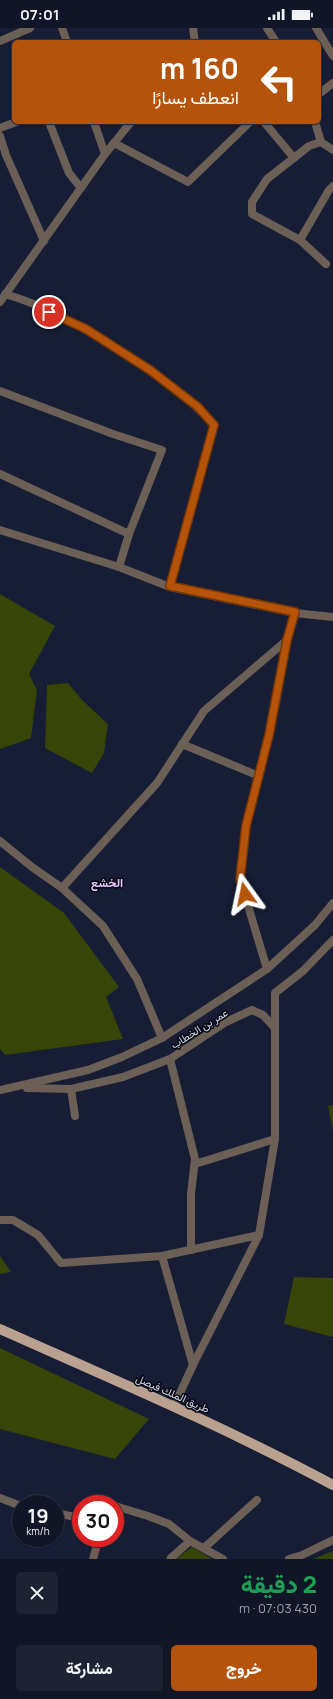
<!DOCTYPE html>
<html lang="ar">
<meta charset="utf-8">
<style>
:root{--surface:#101627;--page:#1e2333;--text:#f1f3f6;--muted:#9c9fa7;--line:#303544;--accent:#b45309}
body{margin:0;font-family:Manrope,Vazirmatn,sans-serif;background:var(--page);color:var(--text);direction:rtl;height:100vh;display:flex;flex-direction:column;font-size:15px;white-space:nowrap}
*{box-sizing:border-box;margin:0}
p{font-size:13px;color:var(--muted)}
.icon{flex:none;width:22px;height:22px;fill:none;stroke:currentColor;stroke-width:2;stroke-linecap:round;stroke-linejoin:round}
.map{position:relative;height:1531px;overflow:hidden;direction:ltr}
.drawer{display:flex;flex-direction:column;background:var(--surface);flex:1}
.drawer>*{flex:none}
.hud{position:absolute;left:12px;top:12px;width:309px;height:84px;border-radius:6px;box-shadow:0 1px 3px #0004,0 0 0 1px var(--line);direction:rtl;background:#b45309;color:#fff;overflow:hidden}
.speed{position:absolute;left:12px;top:1467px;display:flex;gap:8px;font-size:20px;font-weight:700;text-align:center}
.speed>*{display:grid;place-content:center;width:52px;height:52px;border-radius:50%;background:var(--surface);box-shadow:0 1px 3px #0004,0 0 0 1px var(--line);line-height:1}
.speed small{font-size:10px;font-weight:400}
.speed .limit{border:6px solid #d22;background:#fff;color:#111}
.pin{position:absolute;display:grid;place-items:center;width:34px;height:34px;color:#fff;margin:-17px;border:2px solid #fff;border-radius:50%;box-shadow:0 1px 4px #0007}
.me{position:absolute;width:44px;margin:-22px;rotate:348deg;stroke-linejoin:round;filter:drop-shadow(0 0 3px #0008)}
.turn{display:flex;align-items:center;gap:14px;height:84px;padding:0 16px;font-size:18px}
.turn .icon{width:52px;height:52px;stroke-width:2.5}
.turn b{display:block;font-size:28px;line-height:34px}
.round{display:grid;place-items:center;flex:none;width:42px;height:42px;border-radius:6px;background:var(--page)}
.summary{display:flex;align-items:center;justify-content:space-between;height:68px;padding:0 16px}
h1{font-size:24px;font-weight:800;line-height:30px;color:#1e9e55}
.button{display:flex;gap:8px;margin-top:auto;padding:8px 16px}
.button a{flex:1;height:46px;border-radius:6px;background:var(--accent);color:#fff;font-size:16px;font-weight:800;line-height:46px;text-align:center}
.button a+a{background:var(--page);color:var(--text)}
.status{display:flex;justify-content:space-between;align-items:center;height:28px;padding:0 20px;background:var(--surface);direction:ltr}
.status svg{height:11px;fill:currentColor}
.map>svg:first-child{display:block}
</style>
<div class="status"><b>07:01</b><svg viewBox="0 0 49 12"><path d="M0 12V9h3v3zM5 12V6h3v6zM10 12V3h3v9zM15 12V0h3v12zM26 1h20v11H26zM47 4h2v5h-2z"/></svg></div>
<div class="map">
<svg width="333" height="1531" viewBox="0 0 333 1531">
<rect width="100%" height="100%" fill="#161d34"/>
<g fill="#374507">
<path d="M 0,566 L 55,598 L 29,646 L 37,662 L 31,710 L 0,721 Z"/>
<path d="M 68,655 L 82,672 L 108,696 L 104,725 L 92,745 L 45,720 L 47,657 Z"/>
<path d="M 0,839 L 64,885 L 119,959 L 106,969 L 123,1011 L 5,1027 L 0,1021 Z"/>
<path d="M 333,1077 L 333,1102 L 328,1078 Z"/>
<path d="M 0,1228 L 11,1244 L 0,1246 Z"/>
<path d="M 294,1249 L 333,1250 L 333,1309 L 284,1296 Z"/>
<path d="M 0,1320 L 149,1391 L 115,1431 L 0,1401 Z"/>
<path d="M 192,1519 L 212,1531 L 176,1531 Z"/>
<path d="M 333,1523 L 333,1531 L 313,1531 Z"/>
</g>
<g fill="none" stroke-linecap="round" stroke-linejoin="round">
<g stroke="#6b5f56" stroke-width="8">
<path d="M 62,0 L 67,14"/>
<path d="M 193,0 L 195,14"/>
<path d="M 267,0 L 276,14"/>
<path d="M 316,0 L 333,28"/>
<path d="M 0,13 L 30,0"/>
<path d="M 319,66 L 333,55"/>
<path d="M 49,94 L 69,145 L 81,160"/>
<path d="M 264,94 L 294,130"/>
<path d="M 315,94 L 321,114 L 333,122"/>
<path d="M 0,100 L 16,94"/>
<path d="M 0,108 L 6,127 L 44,213"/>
<path d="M 321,114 L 309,118 L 267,151 L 252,174 L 252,186 L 300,212 L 326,236"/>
<path d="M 114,115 L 188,154 L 250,94"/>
<path d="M 105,126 L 131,94"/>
<path d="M 300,212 L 329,162 L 333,158"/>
<path d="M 5,266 C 47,278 86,301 123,325 C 155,346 188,368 214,397 L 170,559"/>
<path d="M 0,274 L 105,126 L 94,94"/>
<path d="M 0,363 L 113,406 L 162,422 L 129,506 L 119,539"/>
<path d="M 0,446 L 129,506"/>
<path d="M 182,716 L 259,748"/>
<path d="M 0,813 L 32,839 L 62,860 L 103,898 L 137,951 L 162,1010"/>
<path d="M 62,860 L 157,755 L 204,683 L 287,612"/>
<path d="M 267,941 L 240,851 L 246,798 L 269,707 L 287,612 L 295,585"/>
<path d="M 170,1031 L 195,1131 L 191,1166 L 191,1222"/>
<path d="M 71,1061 L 75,1088"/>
<path d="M 195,1136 L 275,1111"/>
<path d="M 0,1192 L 13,1192 L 38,1207 L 61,1235 L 162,1228 L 259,1207"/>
<path d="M 162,1228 L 193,1337"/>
<path d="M 174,1378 L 193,1337 L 259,1207 L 275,1111 L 275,1000"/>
<path d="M 0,1470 L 21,1478"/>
<path d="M 115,1478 L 148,1488 L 169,1496 L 190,1513"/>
<path d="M 55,1485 L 81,1490"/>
<path d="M 204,1520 L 257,1472"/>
<path d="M 171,1530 L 190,1513 L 223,1531"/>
<path d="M 93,1531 L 99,1510"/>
<path d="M 289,1531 L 302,1527 L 333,1512"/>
</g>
<g stroke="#6b5f56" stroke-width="8">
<path d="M 0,502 L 119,539 L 170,559 L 295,585 L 333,589"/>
<path d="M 275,1000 L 275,965 L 303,943 L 333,912"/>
<path d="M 27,1060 L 71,1061 L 123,1049 L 170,1031 L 226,994 L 252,982 L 263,987 L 275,1000"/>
<path d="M 0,1062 L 88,1042 L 122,1029 L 162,1010 L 267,941 L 315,897 L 333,875"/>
</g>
<path stroke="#b9a08f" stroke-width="10" d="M 0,1301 C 112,1351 225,1399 333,1457"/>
</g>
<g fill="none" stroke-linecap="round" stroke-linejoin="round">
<g stroke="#753606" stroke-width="10">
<path id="route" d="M 49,284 L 86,301 L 150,342 L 198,379 L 214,397 L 170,558 L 295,584 L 287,612 L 269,707 L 246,798 L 240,851 L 245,866"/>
</g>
<use href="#route" stroke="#b45309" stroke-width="7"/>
</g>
<g text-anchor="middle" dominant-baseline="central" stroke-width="3" stroke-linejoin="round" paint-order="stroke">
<g font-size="11" fill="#d1d6e6" stroke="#050812">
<text transform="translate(199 1000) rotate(-32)">عمر بن الخطاب</text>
<text transform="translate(173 1365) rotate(24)">طريق الملك فيصل</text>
</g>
<g font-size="12" font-weight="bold" fill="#e7c8fe" stroke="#050812">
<text x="107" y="854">الخشع</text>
</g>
</g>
</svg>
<div class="speed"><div>19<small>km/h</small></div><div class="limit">30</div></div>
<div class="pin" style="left:49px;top:284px;background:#d93025"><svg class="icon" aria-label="arrive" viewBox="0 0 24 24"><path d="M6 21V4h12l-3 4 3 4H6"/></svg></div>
<svg class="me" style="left:245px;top:866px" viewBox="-20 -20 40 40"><path d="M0-17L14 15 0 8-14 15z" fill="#b45309" stroke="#fff" stroke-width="4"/></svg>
<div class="hud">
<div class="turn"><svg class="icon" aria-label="left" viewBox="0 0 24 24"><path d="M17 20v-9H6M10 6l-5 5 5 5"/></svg><div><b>160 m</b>انعطف يسارًا</div></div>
</div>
</div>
<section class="drawer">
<div class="summary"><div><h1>2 دقيقة</h1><p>430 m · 07:03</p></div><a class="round"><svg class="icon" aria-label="close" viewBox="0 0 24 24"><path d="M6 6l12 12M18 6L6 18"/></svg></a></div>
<div class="button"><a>خروج</a><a>مشاركة</a></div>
</section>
